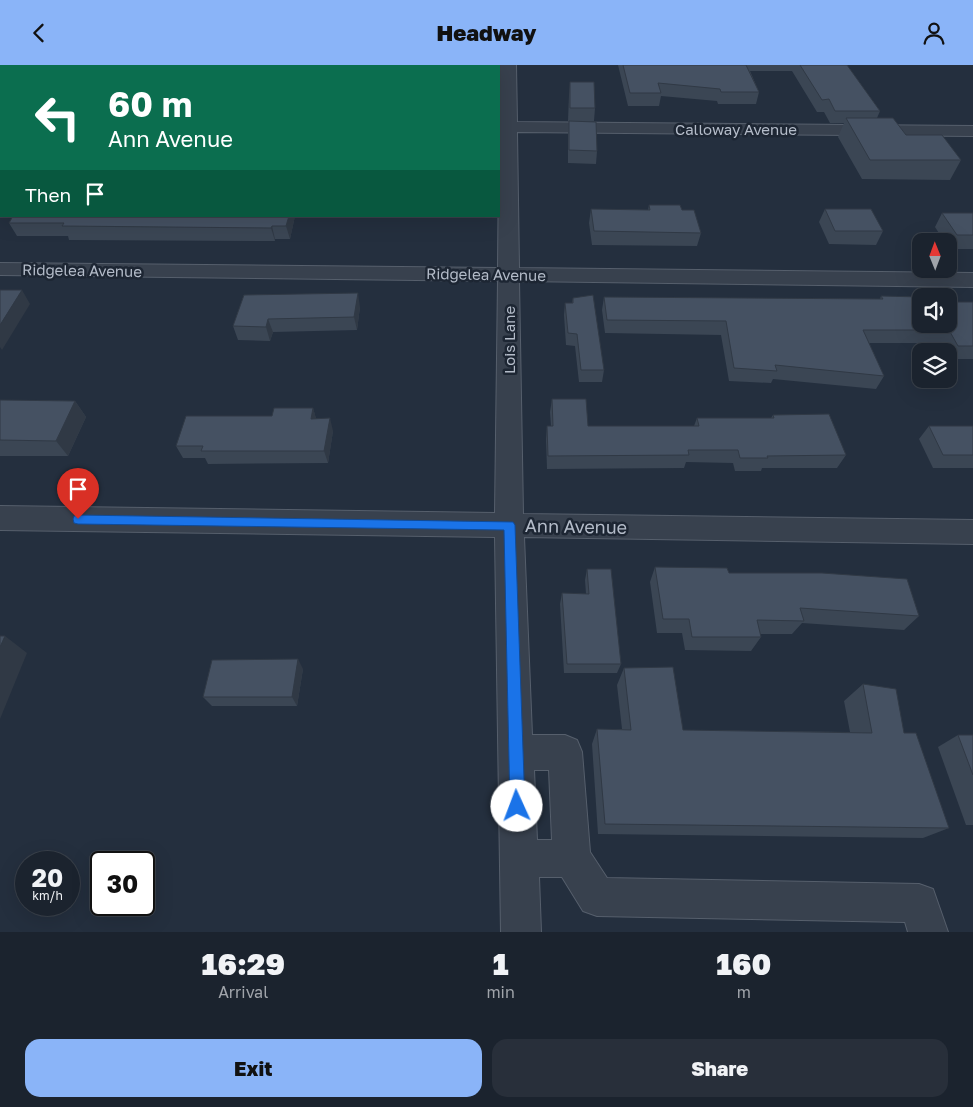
<!DOCTYPE html>
<style>
:root{--surface:#1b232e;--page:#282f3a;--text:#f1f3f6;--muted:#a0a4aa;--line:#39404a;--accent:#8ab4f8}
body{margin:0;font-family:"Golos Text",sans-serif;background:var(--page);color:var(--text);height:100vh;display:flex;flex-direction:column;font-size:19px;white-space:nowrap}
*{box-sizing:border-box;margin:0}
p{font-size:16px;color:var(--muted)}
.icon{flex:none;width:28px;height:28px;fill:none;stroke:currentColor;stroke-width:2;stroke-linecap:round;stroke-linejoin:round}
.map{position:relative;height:867px;overflow:hidden}
.details{display:flex;flex-direction:column;background:var(--surface);flex:1}
.details>*{flex:none}
.guide{position:absolute;left:0px;top:0px;width:500px;height:152px;box-shadow:0 5px 20px #0002,0 0 0 1px var(--line);background:#0b6e4f;color:#fff;overflow:hidden}
.needle{width:32px;rotate:359deg}
.tools{position:absolute;left:912px;top:168px;display:grid;gap:10px}
.tools a{display:grid;place-items:center;width:45px;height:45px;border-radius:10px;background:var(--surface);box-shadow:0 5px 20px #0002,0 0 0 1px var(--line);font-size:25px}
.speed{position:absolute;left:15px;top:786px;display:flex;gap:10px;font-size:25px;font-weight:700;text-align:center}
.speed>*{display:grid;place-content:center;width:65px;height:65px;border-radius:50%;background:var(--surface);box-shadow:0 5px 20px #0002,0 0 0 1px var(--line);line-height:1}
.speed small{font-size:12px;font-weight:400}
.speed .limit{border:2px solid #111;border-radius:8px;background:#fff;color:#111}
.pin{position:absolute;display:grid;place-items:center;width:42px;height:42px;color:#fff;margin:-51px -21px;border-radius:50% 50% 50% 0;rotate:-45deg;box-shadow:0 0 5px #0007}
.pin .icon{rotate:45deg}
.me{position:absolute;width:55px;margin:-28px;rotate:358deg;stroke-linejoin:round;filter:drop-shadow(0 0 4px #0008)}
.turn{display:flex;align-items:center;gap:18px;height:105px;padding:0 25px;font-size:22px}
.turn .icon{width:65px;height:65px;stroke-width:2.5}
.turn b{display:block;font-size:35px;line-height:42px}
.then{display:flex;align-items:center;height:48px;padding:0 25px;background:#0003;gap:10px;font-size:19px}
.eta{display:flex;justify-content:space-evenly;align-items:center;height:85px;text-align:center}
.eta b{font-size:30px;font-weight:800;line-height:35px}
.cta{display:flex;gap:10px;margin-top:auto;padding:10px 25px}
.cta a{flex:1;height:58px;border-radius:15px;background:var(--accent);color:#111;font-size:20px;font-weight:800;line-height:58px;text-align:center}
.cta a+a{background:var(--page);color:var(--text)}
header{display:flex;justify-content:space-between;align-items:center;height:65px;padding:0 25px;background:var(--accent);color:#111;font-size:22px;font-weight:800}
.map>svg:first-child{display:block}
</style>
<header><svg class="icon" aria-label="back" viewBox="0 0 24 24"><path d="M15 5l-7 7 7 7"/></svg>Headway<svg class="icon" aria-label="person" viewBox="0 0 24 24"><circle cx="12" cy="8" r="4"/><path d="M4 21q1-7 8-7t8 7"/></svg></header>
<div class="map">
<svg width="973" height="867" viewBox="0 0 973 867">
<rect width="100%" height="100%" fill="#242f3e"/>
<g fill="none" stroke-linecap="round" stroke-linejoin="round">
<g stroke="#565f6c" stroke-width="2">
<g id="minor">
<path d="M 100,0 L 116,0 L 116,1 L 101,1 Z"/>
<path d="M 500,0 L 516,0 L 517,57 L 973,61 L 973,71 L 517,67 L 519,203 L 973,208 L 973,222 L 519,216 L 523,449 L 973,455 L 973,479 L 524,472 L 532,670 L 565,670 L 577,675 L 582,687 L 590,787 L 607,813 L 919,819 L 933,824 L 948,867 L 908,867 L 905,857 L 597,851 L 583,846 L 562,812 L 539,812 L 541,867 L 501,867 L 495,472 L 0,465 L 0,441 L 495,448 L 498,216 L 0,210 L 0,198 L 498,203 ZM 534,705 L 549,705 L 552,775 L 537,775 Z"/>
<path d="M 0,138 L 2,151 L 0,152 Z"/>
</g>
</g>
<use href="#minor" fill="#38414e" fill-rule="evenodd"/>
</g>
<g fill="#3b4654">
<path d="M 618,0 L 847,0 L 880,46 L 877,53 L 906,70 L 961,95 L 950,115 L 862,114 L 838,72 L 844,58 L 830,58 L 824,47 L 817,47 L 792,6 L 750,6 L 759,27 L 756,39 L 718,39 L 717,36 L 661,31 L 659,41 L 628,41 Z"/>
<path d="M 570,17 L 595,43 L 594,56 L 568,56 L 569,30 Z"/>
<path d="M 569,56 L 597,86 L 596,99 L 568,98 L 568,69 Z"/>
<path d="M 649,140 L 682,145 L 701,168 L 697,181 L 592,180 L 589,158 L 591,144 L 648,145 Z"/>
<path d="M 825,144 L 883,166 L 876,180 L 829,179 L 819,157 Z"/>
<path d="M 942,148 L 973,148 L 973,184 L 949,184 L 949,176 L 944,176 L 935,162 Z"/>
<path d="M 295,151 L 290,174 L 275,174 L 275,176 L 69,175 L 68,171 L 17,171 L 9,158 Z"/>
<path d="M 244,230 L 360,242 L 357,265 L 273,267 L 270,276 L 238,275 L 233,261 Z"/>
<path d="M 881,231 L 921,259 L 973,237 L 973,294 L 949,294 L 949,286 L 945,286 L 941,278 L 869,278 L 884,311 L 876,324 L 773,314 L 771,318 L 729,316 L 721,270 L 605,268 L 602,245 L 604,232 L 880,234 Z"/>
<path d="M 573,233 L 604,305 L 602,317 L 579,317 L 575,281 L 566,280 L 564,250 L 565,238 L 572,238 Z"/>
<path d="M 552,334 L 588,361 L 694,361 L 697,353 L 771,353 L 773,350 L 846,390 L 837,403 L 762,403 L 761,406 L 735,406 L 733,398 L 686,397 L 684,403 L 547,404 L 546,374 L 547,361 L 551,361 L 550,347 Z"/>
<path d="M 0,335 L 75,336 L 86,352 L 68,391 L 0,391 Z"/>
<path d="M 313,343 L 316,354 L 333,366 L 328,398 L 208,399 L 205,393 L 183,393 L 176,381 L 272,351 Z"/>
<path d="M 929,361 L 973,361 L 973,403 L 933,403 L 919,374 Z"/>
<path d="M 655,502 L 729,508 L 919,551 L 904,565 L 802,558 L 792,569 L 760,569 L 761,572 L 751,586 L 685,585 L 682,568 L 657,568 L 650,517 Z"/>
<path d="M 587,504 L 621,599 L 617,608 L 564,608 L 560,539 L 562,528 L 586,529 L 585,515 Z"/>
<path d="M 624,603 L 683,665 L 850,667 L 844,636 L 863,619 L 904,668 L 949,763 L 923,773 L 598,769 L 592,679 L 597,664 L 622,664 L 617,620 Z"/>
<path d="M 303,604 L 297,641 L 212,641 L 203,632 Z"/>
<path d="M 958,670 L 973,670 L 973,760 L 966,760 L 938,682 Z"/>
</g>
<g fill="#303945">
<path d="M 65,0 L 80,0 L 79,1 L 64,1 Z"/>
<path d="M 280,0 L 290,0 L 289,1 L 279,1 Z"/>
<path d="M 1,73 L 1,94 L 0,95 L 0,75 Z"/>
<path d="M 289,151 L 295,151 L 290,174 L 286,161 Z"/>
<path d="M 272,161 L 275,174 L 275,176 L 271,163 Z"/>
<path d="M 22,225 L 30,239 L 2,285 L 0,282 L 0,260 Z"/>
<path d="M 358,228 L 360,242 L 357,265 L 354,252 Z"/>
<path d="M 268,254 L 273,267 L 270,276 L 266,262 Z"/>
<path d="M 75,336 L 86,352 L 68,391 L 56,376 Z"/>
<path d="M 313,343 L 317,356 L 311,354 Z"/>
<path d="M 330,353 L 333,366 L 328,398 L 324,386 Z"/>
<path d="M 5,571 L 27,588 L 0,654 L 0,582 Z"/>
<path d="M 298,594 L 303,604 L 297,641 L 292,632 Z"/>
</g>
<g fill="#455162" stroke="#303945">
<path d="M 0,0 L 65,0 L 64,1 L 1,1 L 1,73 L 0,75 Z"/>
<path d="M 120,0 L 280,0 L 279,1 L 119,1 Z"/>
<path d="M 362,0 L 397,0 L 397,1 L 361,1 Z"/>
<path d="M 623,0 L 746,0 L 759,27 L 721,27 L 720,24 L 658,18 L 661,28 L 630,28 Z"/>
<path d="M 800,0 L 847,0 L 880,46 L 835,46 L 829,34 L 822,35 Z"/>
<path d="M 570,17 L 594,17 L 595,43 L 570,43 Z"/>
<path d="M 846,53 L 893,53 L 906,70 L 942,70 L 961,95 L 870,95 Z"/>
<path d="M 569,56 L 596,57 L 597,86 L 569,85 Z"/>
<path d="M 649,140 L 680,140 L 682,145 L 694,145 L 701,168 L 594,166 L 591,144 L 650,145 Z"/>
<path d="M 825,144 L 871,144 L 883,166 L 835,166 Z"/>
<path d="M 942,148 L 973,148 L 973,170 L 957,170 Z"/>
<path d="M 13,151 L 289,151 L 286,161 L 272,161 L 271,163 L 62,161 L 64,158 L 9,158 Z"/>
<path d="M 0,225 L 22,225 L 0,260 Z"/>
<path d="M 358,228 L 354,252 L 268,254 L 266,262 L 233,261 L 244,230 Z"/>
<path d="M 593,230 L 604,305 L 581,305 L 577,269 L 568,268 L 565,238 L 573,238 L 573,233 Z"/>
<path d="M 881,231 L 921,232 L 921,259 L 949,259 L 949,237 L 973,237 L 973,281 L 958,281 L 949,265 L 863,265 L 884,311 L 775,300 L 777,306 L 734,303 L 726,256 L 607,255 L 604,232 L 883,234 Z"/>
<path d="M 552,334 L 586,334 L 588,361 L 699,361 L 697,353 L 774,353 L 773,350 L 829,349 L 846,390 L 767,391 L 768,393 L 740,393 L 738,385 L 688,385 L 689,390 L 548,391 L 547,361 L 553,361 Z"/>
<path d="M 0,335 L 75,336 L 56,376 L 0,375 Z"/>
<path d="M 274,343 L 313,343 L 311,354 L 330,353 L 324,386 L 201,386 L 203,381 L 176,381 L 186,351 L 272,351 Z"/>
<path d="M 929,361 L 973,361 L 973,390 L 943,390 Z"/>
<path d="M 655,502 L 727,503 L 729,508 L 822,508 L 907,514 L 919,551 L 800,543 L 804,556 L 757,555 L 761,572 L 692,572 L 689,554 L 663,554 Z"/>
<path d="M 587,504 L 611,504 L 621,599 L 567,599 L 562,528 L 589,529 Z"/>
<path d="M 0,571 L 5,571 L 0,582 Z"/>
<path d="M 298,594 L 292,632 L 203,632 L 212,595 Z"/>
<path d="M 673,602 L 683,665 L 872,668 L 863,619 L 896,624 L 904,668 L 916,668 L 949,763 L 605,759 L 597,664 L 631,665 L 624,603 Z"/>
<path d="M 958,670 L 973,670 L 973,710 Z"/>
</g>
<path fill="#1a73e8" stroke="#114b97" d="M 78,450 L 513,457 L 515,460 L 525,741 L 523,746 L 517,749 L 512,746 L 510,741 L 504,465 L 78,459 L 74,458 L 73,454 L 74,451 Z"/>
<g text-anchor="middle" dominant-baseline="central" stroke-width="5" stroke-linejoin="round" paint-order="stroke">
<g font-size="15" fill="#b4bcc9" stroke="#1d2633">
<text x="736" y="64">Calloway Avenue</text>
<text transform="translate(82 205) rotate(1)">Ridgelea Avenue</text>
<text transform="translate(486 209) rotate(1)">Ridgelea Avenue</text>
<text transform="translate(509 275) rotate(-90)">Lois Lane</text>
</g>
<g font-size="18" fill="#b4bcc9" stroke="#1d2633">
<text transform="translate(576 461) rotate(1)">Ann Avenue</text>
</g>
</g>
</svg>
<div class="tools">
<a><svg class="needle" viewBox="-14 -14 28 28"><path d="M0-13l5 13h-10z" fill="#e53935"/><path d="M0 13l5-13h-10z" fill="#a0a4aa"/></svg></a>
<a><svg class="icon" aria-label="sound" viewBox="0 0 24 24"><path d="M4 9h4l5-4v14l-5-4H4zM17 9q2 3 0 6"/></svg></a>
<a><svg class="icon" aria-label="layers" viewBox="0 0 24 24"><path d="M12 4l9 5-9 5-9-5zM3 14l9 5 9-5"/></svg></a>
</div>
<div class="speed"><div>20<small>km/h</small></div><div class="limit">30</div></div>
<div class="pin" style="left:78px;top:454px;background:#d93025"><svg class="icon" aria-label="arrive" viewBox="0 0 24 24"><path d="M6 21V4h12l-3 4 3 4H6"/></svg></div>
<svg class="me" style="left:517px;top:741px" viewBox="-20 -20 40 40"><circle r="19" fill="#fff"/><path d="M0-13L10 11 0 6-10 11z" fill="#1a73e8"/></svg>
<div class="guide">
<div class="turn"><svg class="icon" aria-label="left" viewBox="0 0 24 24"><path d="M17 20v-9H6M10 6l-5 5 5 5"/></svg><div><b>60 m</b>Ann Avenue</div></div>
<div class="then">Then<svg class="icon" aria-label="arrive" viewBox="0 0 24 24"><path d="M6 21V4h12l-3 4 3 4H6"/></svg></div>
</div>
</div>
<section class="details">
<div class="eta">
<div><b>16:29</b><p>Arrival</p></div>
<div><b>1</b><p>min</p></div>
<div><b>160</b><p>m</p></div>
</div>
<div class="cta"><a>Exit</a><a>Share</a></div>
</section>
